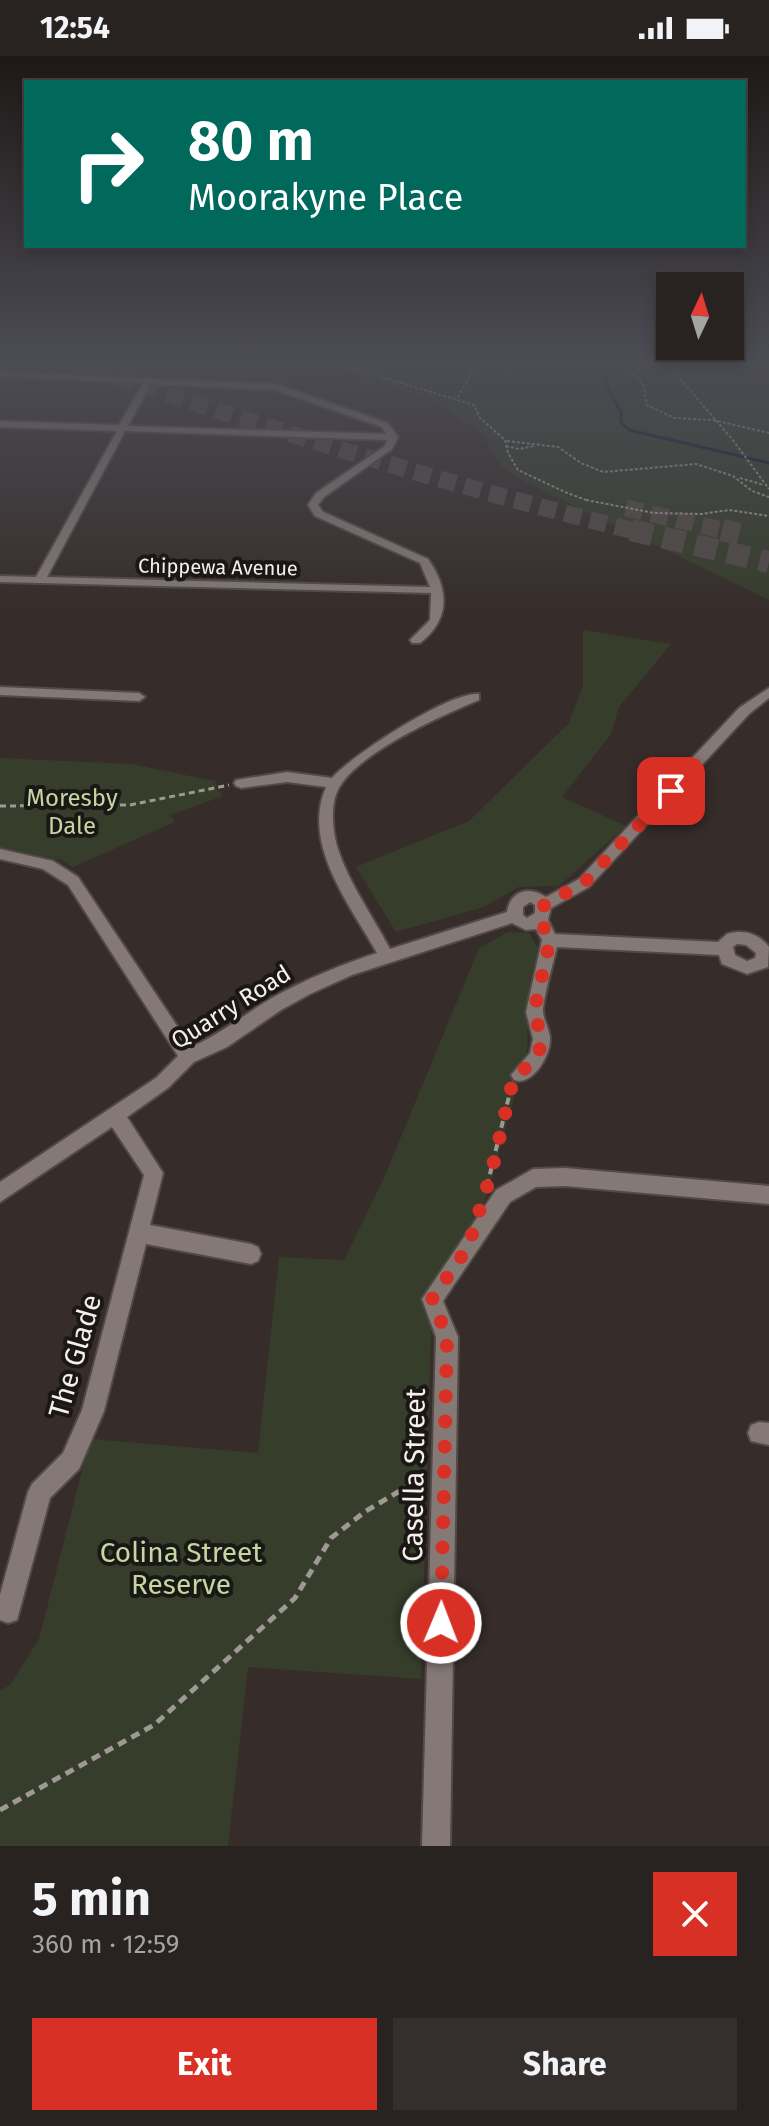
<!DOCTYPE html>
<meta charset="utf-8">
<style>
:root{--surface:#282220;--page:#342f2d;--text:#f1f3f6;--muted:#a5a4a5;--line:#443f3e;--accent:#d93025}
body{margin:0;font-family:"Fira Sans",sans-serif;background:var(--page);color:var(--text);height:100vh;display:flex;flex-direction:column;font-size:30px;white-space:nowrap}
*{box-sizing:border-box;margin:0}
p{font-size:26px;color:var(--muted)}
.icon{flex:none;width:44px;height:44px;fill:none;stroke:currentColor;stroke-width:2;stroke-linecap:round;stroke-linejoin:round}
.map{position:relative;height:1790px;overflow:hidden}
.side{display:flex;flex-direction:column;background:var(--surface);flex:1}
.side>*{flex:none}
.guide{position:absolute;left:24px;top:24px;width:722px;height:168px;border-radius:0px;box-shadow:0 4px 12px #0003,0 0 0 2px var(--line);background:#00695c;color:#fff;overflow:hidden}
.needle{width:52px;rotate:4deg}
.fabs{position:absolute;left:656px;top:216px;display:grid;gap:16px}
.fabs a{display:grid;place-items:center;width:88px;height:88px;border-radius:0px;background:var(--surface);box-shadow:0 4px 12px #0003,0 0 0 2px var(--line);font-size:40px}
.pin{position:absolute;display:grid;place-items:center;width:68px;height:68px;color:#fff;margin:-34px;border-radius:16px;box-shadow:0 4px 12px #0006}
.me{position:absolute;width:88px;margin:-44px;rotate:1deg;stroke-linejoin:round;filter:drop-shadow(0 0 6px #0008)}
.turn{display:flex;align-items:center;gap:28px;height:168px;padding:0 32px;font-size:36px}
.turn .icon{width:104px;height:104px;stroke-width:2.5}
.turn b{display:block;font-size:56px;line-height:68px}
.round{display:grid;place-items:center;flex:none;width:84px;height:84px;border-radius:0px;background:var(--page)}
.headline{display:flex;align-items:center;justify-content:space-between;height:136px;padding:0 32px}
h1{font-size:48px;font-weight:700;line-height:60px}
.primary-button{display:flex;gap:16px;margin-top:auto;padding:16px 32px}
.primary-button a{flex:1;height:92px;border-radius:0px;background:var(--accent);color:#fff;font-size:32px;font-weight:700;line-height:92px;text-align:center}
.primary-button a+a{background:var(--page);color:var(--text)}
.status{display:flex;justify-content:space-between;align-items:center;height:56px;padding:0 40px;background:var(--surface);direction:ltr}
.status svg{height:22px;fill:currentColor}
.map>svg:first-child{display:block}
</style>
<div class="status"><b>12:54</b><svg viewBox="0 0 49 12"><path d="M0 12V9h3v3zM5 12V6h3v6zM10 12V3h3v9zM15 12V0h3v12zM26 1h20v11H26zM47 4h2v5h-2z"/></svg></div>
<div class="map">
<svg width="769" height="1790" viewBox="0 0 769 1790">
<rect width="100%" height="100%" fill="#362d2a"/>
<g fill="#363d2b">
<path d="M 300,304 L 678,304 L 692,319 L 769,325 L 769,544 L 521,424 L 499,408 L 483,379 L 431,342 Z"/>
<path d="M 583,574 L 671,588 L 619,651 L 611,678 L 562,741 L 626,770 L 559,830 L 519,831 L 484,851 L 396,876 L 356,811 L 469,765 L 568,668 L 583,630 Z"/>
<path d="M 0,702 L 131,708 L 215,725 L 217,733 L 223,740 L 170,759 L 175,766 L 73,811 L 62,804 L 0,791 Z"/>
<path d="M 508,876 L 529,877 L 538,892 L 529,934 L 527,994 L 493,1119 L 471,1185 L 432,1243 L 421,1623 L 248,1611 L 228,1790 L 0,1790 L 0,1634 L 10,1629 L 39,1583 L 90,1383 L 258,1397 L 279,1201 L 344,1204 L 384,1122 L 479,892 Z"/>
</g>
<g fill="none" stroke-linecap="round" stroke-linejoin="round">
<path stroke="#071b2e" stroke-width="3" d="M 603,304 L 608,332 L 621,356 L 621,366 L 629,374 L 769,407"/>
<g stroke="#534a47" stroke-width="17" stroke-dasharray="17 9" stroke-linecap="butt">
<path d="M 68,304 C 256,369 446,429 639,476"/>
<path d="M 626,452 L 731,476"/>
</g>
<g stroke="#534a47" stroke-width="22" stroke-dasharray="22 11" stroke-linecap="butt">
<path d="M 631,474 L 769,506"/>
<path d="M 722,474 L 739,478"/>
</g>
<g stroke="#514a47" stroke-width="4">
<g id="street">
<path d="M 0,316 L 276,328 L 388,367 L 398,381 L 392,393 L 324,441 L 318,449 L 323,456 L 428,503 C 449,533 451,563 420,587 L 412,587 L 410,584 L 430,564 L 431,537 L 0,526 L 0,520 L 36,521 L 117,375 L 0,371 L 0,365 L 119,369 L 143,327 L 0,320 ZM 151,328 L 275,334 L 382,371 L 386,378 L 128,370 ZM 125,375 L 387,384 L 385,390 L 316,437 L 308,449 L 315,460 L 420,507 L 430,531 L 47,521 Z"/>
<path d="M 0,631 L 139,637 L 145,641 L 139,645 L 0,639 Z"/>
<path d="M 769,632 L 769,642 L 749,658 L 589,831 L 551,852 L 548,864 L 555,878 L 718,886 L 727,878 C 744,873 759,878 769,891 L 768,911 L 747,918 L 722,908 L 719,899 L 557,891 C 552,911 546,932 543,952 C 542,963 550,972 550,983 C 551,999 532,1031 514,1024 L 511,1019 L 530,997 L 533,983 L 526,956 L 542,884 L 536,873 L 526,874 L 512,867 L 352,919 L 310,938 L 281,954 L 227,991 L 194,1006 L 168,1032 L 127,1061 L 163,1117 L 150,1169 L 251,1188 L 258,1191 L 261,1198 L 258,1205 L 251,1208 L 146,1188 L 104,1355 L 79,1413 L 50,1442 L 17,1564 L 8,1567 L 0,1564 L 0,1539 L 28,1436 L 32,1428 L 63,1397 L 82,1354 L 144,1119 L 112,1071 L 0,1146 L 0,1126 L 156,1022 L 178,1000 L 68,829 L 43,813 L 0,803 L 0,793 L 53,805 L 78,821 L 191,991 C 221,978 245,958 272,942 C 306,923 340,909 377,897 C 350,849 301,788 326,731 L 287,726 L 241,732 L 236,730 L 234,727 L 236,724 L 287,716 L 332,722 C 352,699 450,635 479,638 L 479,644 C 441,660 363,694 340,730 C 330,746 332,772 337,790 C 348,826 372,859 390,893 L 507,856 C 510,835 529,829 546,841 L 579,823 L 739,652 ZM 530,846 L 535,849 L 535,857 L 527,862 L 523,859 L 523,851 ZM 737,888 L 746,889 L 756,897 L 755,902 L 747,905 L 735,899 L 733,891 Z"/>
<path d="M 565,1112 L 769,1130 L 769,1148 L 565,1130 L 536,1131 L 510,1146 L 443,1245 L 458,1281 L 450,1790 L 422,1790 L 436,1281 L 422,1243 L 496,1134 L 533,1113 Z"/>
<path d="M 759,1366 L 769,1367 L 769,1389 L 751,1385 L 748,1377 L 751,1369 Z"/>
</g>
</g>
<g stroke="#9f9895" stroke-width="2" stroke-dasharray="3 2" stroke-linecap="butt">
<path d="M 313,304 L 355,313 L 474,349 L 480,362 L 505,384 L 508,397 L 518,414 L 565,436"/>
<path d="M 618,304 L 643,328 L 647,349 L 674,362 L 713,364 L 769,377"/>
<path d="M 664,304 L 732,383 L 769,433"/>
<path d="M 458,341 L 479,304"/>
<path d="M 507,385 L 558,391 L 581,407 L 603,416 L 696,408 L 733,420 L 752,435 L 769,441"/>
<path d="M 506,390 L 519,393 L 534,390"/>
<path d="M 740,422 L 764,429"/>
<path d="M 586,444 L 654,457 L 701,458 L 729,454 L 769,460"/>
</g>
<path stroke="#9f9895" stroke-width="3" stroke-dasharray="6 4" stroke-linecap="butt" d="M 0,750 L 130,749 L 229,729"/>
<path stroke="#9f9895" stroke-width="4" stroke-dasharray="7 5" stroke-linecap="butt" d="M 487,1130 L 511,1032"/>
<path stroke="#9f9895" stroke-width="5" stroke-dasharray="9 6" stroke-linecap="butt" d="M 0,1754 L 154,1669 L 295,1542 L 331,1482 L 366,1455 L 425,1420"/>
<use href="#street" fill="#847975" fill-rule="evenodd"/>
<path stroke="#9f9895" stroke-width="2" stroke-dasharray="3 2" stroke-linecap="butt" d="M 565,436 L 586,444"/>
</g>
<linearGradient id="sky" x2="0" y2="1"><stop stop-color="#1e1917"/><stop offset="0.55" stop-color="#4c4c55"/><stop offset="1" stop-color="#4c4c55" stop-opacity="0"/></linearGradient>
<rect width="769" height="555" fill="url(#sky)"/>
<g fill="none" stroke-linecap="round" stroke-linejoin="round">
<path stroke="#d93025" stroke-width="14" stroke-dasharray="0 25.2" d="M 441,1567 L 447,1281 L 432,1243 L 468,1191 L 491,1118 L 513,1024 L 538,1000 L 542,983 L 534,956 L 550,884 L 540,864 L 545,858 L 544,849 L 584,827 L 671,735"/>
</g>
<g text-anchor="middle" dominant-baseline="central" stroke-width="8" stroke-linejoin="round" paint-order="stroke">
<g font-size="20" fill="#f6f0ed" stroke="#1b1715">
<text transform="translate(218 511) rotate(1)">Chippewa Avenue</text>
</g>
<g font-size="24" fill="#c2d7a1" stroke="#1b1715">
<text x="72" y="742">Moresby<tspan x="72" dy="28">Dale</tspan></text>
</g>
<g font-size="24" fill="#f6f0ed" stroke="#1b1715">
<text transform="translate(231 951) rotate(-32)">Quarry Road</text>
</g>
<g font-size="28" fill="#f6f0ed" stroke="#1b1715">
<text transform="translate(75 1300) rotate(-74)">The Glade</text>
<text transform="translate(414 1419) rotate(-89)">Casella Street</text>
</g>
<g font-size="28" fill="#c2d7a1" stroke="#1b1715">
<text x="181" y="1496">Colina Street<tspan x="181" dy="32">Reserve</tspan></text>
</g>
</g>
</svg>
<div class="fabs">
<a><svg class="needle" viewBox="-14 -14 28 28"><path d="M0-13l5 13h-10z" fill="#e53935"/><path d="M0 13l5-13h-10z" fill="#a5a4a5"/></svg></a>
</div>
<div class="pin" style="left:671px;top:735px;background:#d93025"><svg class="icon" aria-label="arrive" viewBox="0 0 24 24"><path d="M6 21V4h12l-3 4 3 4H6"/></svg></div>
<svg class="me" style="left:441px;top:1567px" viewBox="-20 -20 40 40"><circle r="17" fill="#d93025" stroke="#fff" stroke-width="3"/><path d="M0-11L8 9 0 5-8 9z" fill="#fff"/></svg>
<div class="guide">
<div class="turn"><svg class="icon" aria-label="right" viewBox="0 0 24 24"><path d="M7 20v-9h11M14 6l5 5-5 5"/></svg><div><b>80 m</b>Moorakyne Place</div></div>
</div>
</div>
<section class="side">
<div class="headline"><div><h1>5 min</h1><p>360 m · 12:59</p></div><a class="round" style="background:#d93025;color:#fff"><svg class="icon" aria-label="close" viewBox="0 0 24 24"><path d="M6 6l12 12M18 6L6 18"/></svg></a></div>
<div class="primary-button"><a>Exit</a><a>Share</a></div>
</section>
